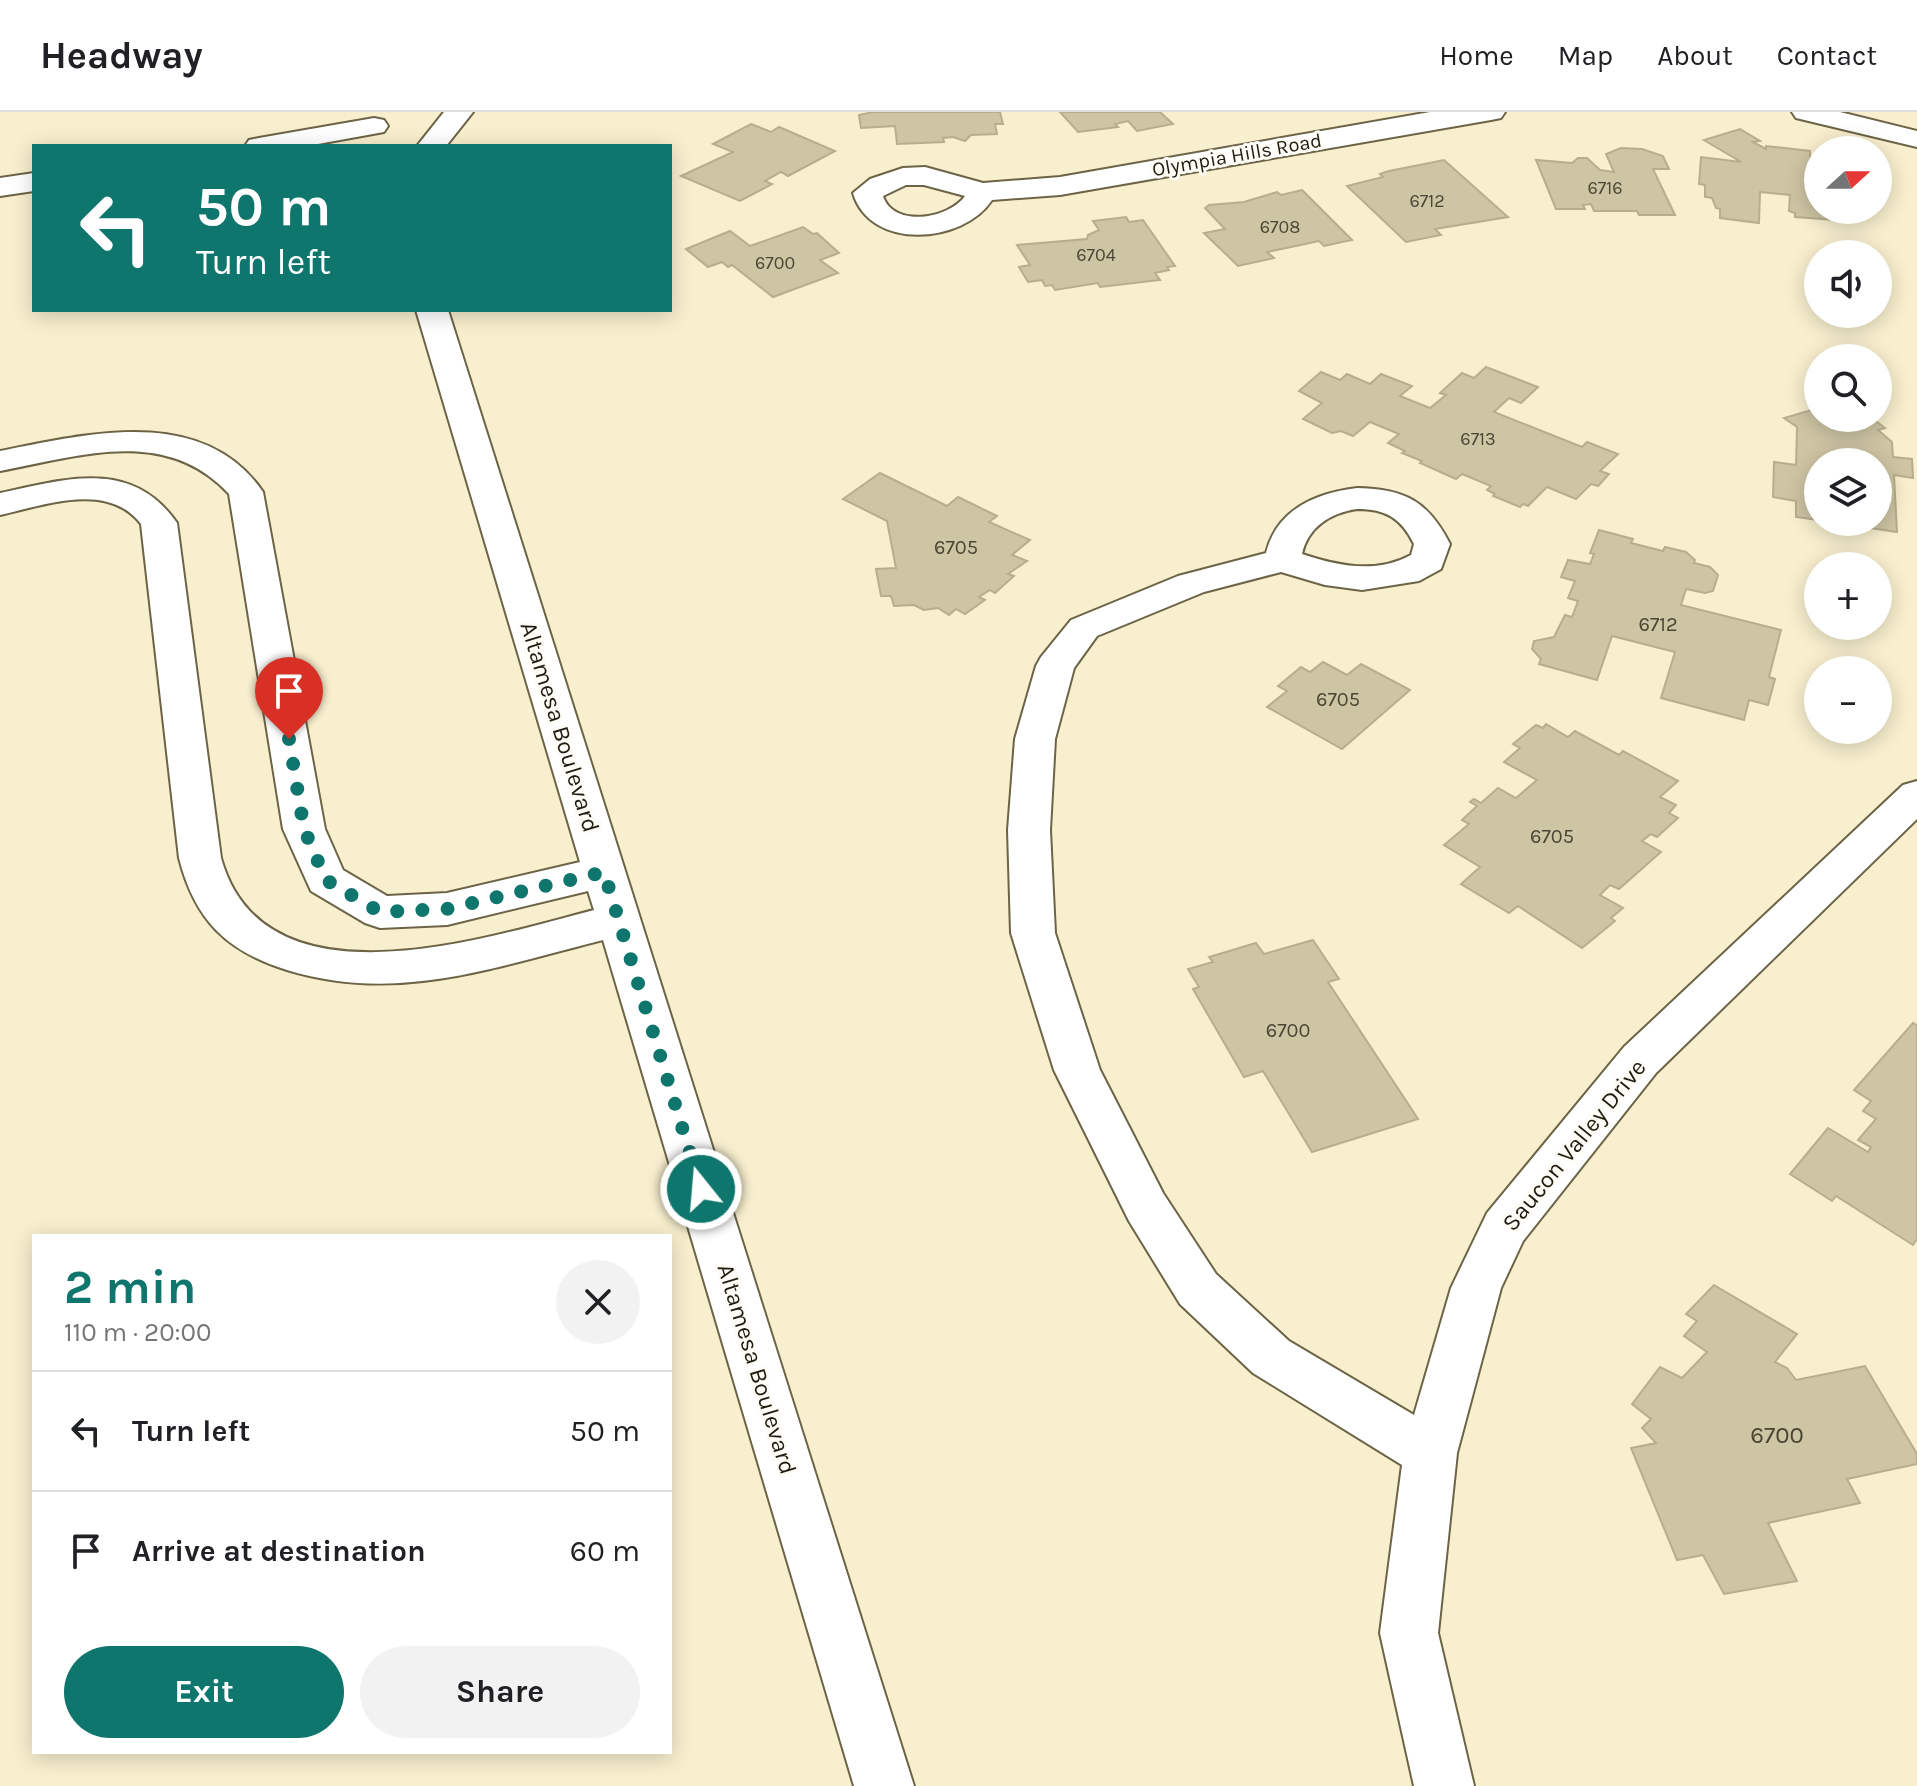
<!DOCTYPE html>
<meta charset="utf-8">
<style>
:root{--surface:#fff;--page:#f2f2f2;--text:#202124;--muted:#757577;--line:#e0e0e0;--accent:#0f766e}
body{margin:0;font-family:Karla,sans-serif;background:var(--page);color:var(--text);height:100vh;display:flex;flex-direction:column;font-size:30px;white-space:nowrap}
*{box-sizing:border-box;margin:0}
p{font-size:26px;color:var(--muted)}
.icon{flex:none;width:44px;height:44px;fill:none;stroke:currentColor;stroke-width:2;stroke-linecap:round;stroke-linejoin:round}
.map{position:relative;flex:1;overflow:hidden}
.details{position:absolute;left:32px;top:1122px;width:640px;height:520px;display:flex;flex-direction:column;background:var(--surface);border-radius:0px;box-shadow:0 4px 20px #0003}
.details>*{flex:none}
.top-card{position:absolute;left:32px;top:32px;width:640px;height:168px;border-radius:0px;box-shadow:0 4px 20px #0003;background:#0f766e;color:#fff;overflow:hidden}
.needle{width:52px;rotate:69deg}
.controls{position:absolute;left:1804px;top:24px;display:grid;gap:16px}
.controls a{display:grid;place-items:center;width:88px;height:88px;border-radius:50%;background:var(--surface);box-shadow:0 4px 20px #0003;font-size:40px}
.pin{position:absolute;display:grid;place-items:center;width:68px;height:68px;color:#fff;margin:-82px -34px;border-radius:50% 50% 50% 0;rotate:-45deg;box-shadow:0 0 8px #0007}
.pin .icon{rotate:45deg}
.me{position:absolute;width:88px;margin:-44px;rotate:343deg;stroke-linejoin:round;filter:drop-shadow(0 0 6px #0008)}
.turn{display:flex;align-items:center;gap:28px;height:168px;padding:0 32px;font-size:36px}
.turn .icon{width:104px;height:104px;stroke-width:2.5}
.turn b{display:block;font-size:56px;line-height:68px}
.round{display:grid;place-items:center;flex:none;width:84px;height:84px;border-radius:42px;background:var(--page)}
.headline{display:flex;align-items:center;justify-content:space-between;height:136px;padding:0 32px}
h1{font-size:48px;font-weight:700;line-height:60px;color:var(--accent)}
.button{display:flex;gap:16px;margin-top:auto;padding:16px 32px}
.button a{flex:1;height:92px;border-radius:48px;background:var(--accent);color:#fff;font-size:32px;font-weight:700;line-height:92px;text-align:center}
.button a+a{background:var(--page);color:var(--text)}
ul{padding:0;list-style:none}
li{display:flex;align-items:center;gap:24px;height:120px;padding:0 32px;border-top:2px solid var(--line)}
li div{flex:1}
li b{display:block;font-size:30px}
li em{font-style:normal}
header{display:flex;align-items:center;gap:48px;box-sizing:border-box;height:112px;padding:0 40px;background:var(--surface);border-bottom:2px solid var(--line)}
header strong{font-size:38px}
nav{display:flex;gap:44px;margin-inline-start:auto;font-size:28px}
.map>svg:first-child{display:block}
</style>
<header>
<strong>Headway</strong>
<nav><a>Home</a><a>Map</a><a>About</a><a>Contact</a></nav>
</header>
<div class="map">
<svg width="1917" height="1674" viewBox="0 0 1917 1674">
<rect width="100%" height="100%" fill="#f8efce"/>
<g fill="#cec5a4" stroke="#b7ae8e" stroke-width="2">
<path d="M 873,0 L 1000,0 L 1003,12 L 995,12 L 997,22 L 971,23 L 965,29 L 953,25 L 943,26 L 944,30 L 897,32 L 895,14 L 861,16 L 859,3 Z"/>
<path d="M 1060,0 L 1160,0 L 1173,12 L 1137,19 L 1128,9 L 1115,12 L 1118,15 L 1078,20 Z"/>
<path d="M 751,12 L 771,20 L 779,15 L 835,39 L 788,64 L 781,60 L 765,69 L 772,72 L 740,89 L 681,64 L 733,40 L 713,32 Z"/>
<path d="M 1740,17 L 1760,29 L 1753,30 L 1766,37 L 1766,34 L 1810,39 L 1810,45 L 1818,46 L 1818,98 L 1836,98 L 1836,108 L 1795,105 L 1795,101 L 1789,99 L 1790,83 L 1760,80 L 1759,111 L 1720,106 L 1720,97 L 1716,96 L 1712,86 L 1705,85 L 1705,73 L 1699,72 L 1701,45 L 1741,50 L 1704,28 Z"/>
<path d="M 1621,36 L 1642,37 L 1663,44 L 1669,57 L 1653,57 L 1675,103 L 1639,103 L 1637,99 L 1594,99 L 1591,92 L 1583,93 L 1585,97 L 1556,97 L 1536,48 L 1572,51 L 1578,46 L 1587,46 L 1600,58 L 1614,60 L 1606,42 Z"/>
<path d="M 1444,48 L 1508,105 L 1435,117 L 1441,123 L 1406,130 L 1347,74 L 1383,65 L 1380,62 L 1389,59 Z"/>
<path d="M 1302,78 L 1352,128 L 1324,134 L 1319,129 L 1267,140 L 1274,146 L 1238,154 L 1204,121 L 1225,117 L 1205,96 L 1209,93 L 1244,90 L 1277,80 L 1281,83 Z"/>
<path d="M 1126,105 L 1129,110 L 1143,108 L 1175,154 L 1167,155 L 1169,158 L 1155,161 L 1160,168 L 1100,175 L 1098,171 L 1055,178 L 1052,173 L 1045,174 L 1042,168 L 1028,170 L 1019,155 L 1030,153 L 1017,133 L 1087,127 L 1088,123 L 1099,118 L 1093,109 Z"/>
<path d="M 803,115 L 813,122 L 817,121 L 839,141 L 820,148 L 838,161 L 773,185 L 732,153 L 728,155 L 722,150 L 708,155 L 686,137 L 730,119 L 750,134 Z"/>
<path d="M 1486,255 L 1538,275 L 1521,291 L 1509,286 L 1494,300 L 1582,335 L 1587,330 L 1618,342 L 1600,359 L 1609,362 L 1598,374 L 1591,372 L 1576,387 L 1547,375 L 1528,394 L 1523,392 L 1520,395 L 1493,384 L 1495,382 L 1487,378 L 1491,374 L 1462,362 L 1456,367 L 1420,351 L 1422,349 L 1402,341 L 1405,339 L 1388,331 L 1399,322 L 1370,310 L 1353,324 L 1341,319 L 1332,321 L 1303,307 L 1322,291 L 1299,279 L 1321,260 L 1340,268 L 1347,262 L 1370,272 L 1381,262 L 1412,274 L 1400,284 L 1430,296 L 1446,283 L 1440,281 L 1462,261 L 1474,266 Z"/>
<path d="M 1818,296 L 1818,306 L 1872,306 L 1885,316 L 1878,318 L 1892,330 L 1893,345 L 1912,347 L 1913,366 L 1894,363 L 1897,420 L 1830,410 L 1878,410 L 1878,350 L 1818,350 L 1818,408 L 1796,405 L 1796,389 L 1773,385 L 1774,350 L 1796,353 L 1797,315 L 1784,306 Z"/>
<path d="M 880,361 L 947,394 L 958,385 L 997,404 L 989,410 L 1030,428 L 1012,443 L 1027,449 L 1008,462 L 1014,464 L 995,481 L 990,478 L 979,485 L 985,488 L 965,502 L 956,497 L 949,503 L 938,496 L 924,498 L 914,493 L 894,494 L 891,484 L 881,484 L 876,457 L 896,456 L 887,409 L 843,387 Z"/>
<path d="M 1599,418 L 1633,427 L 1631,431 L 1663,439 L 1665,435 L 1686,440 L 1695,448 L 1694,451 L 1710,455 L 1718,463 L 1713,479 L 1705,481 L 1686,477 L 1681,493 L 1781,518 L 1769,565 L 1775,567 L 1768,593 L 1749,588 L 1744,608 L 1661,586 L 1675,540 L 1612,524 L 1597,568 L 1539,552 L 1541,547 L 1532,537 L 1534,529 L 1554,525 L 1565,503 L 1572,505 L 1578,489 L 1568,486 L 1575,469 L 1561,465 L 1568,448 L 1590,452 L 1594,442 L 1590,441 Z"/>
<path d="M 1323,550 L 1347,563 L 1361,552 L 1410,578 L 1342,637 L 1267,595 L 1287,579 L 1278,574 L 1301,555 L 1310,560 Z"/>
<path d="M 1546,612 L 1568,625 L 1575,619 L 1619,643 L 1623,639 L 1678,669 L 1660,685 L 1676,693 L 1669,701 L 1678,706 L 1657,725 L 1651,722 L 1642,729 L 1661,740 L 1619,777 L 1610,773 L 1600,783 L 1623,796 L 1611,806 L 1615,809 L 1582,836 L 1518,794 L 1509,801 L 1461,772 L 1480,755 L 1444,733 L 1469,712 L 1462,708 L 1477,694 L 1470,690 L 1474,687 L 1481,691 L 1498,676 L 1516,686 L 1537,668 L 1504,650 L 1520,636 L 1513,632 L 1536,613 L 1543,616 Z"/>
<path d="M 1313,828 L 1339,867 L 1328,870 L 1418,1007 L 1312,1040 L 1263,959 L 1244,965 L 1193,877 L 1199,875 L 1188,857 L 1213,850 L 1209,845 L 1256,831 L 1264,842 Z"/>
<path d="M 1913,911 L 1917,913 L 1917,1127 L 1913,1133 L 1836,1084 L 1832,1089 L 1790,1062 L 1828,1016 L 1868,1040 L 1871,1035 L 1858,1028 L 1876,1007 L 1863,999 L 1871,989 L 1854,978 Z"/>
<path d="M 1714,1173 L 1797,1222 L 1775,1250 L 1787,1256 L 1796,1268 L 1865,1254 L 1917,1342 L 1917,1352 L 1847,1367 L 1860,1391 L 1768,1411 L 1797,1469 L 1724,1482 L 1703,1443 L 1677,1448 L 1631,1336 L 1656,1331 L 1642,1316 L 1651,1307 L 1632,1292 L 1660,1255 L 1682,1266 L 1707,1240 L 1684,1224 L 1697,1209 L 1686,1202 Z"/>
</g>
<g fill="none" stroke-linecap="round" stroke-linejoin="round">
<g stroke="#6c6446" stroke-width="4">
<g id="minor">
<path d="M 444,0 L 473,0 L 446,34 L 417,34 Z"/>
<path d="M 1430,0 L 1505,0 L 1501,6 L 1491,8 L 1060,83 L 992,88 C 963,132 870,139 853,81 L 870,67 L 903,56 L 925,55 L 983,71 L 1060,65 ZM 906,73 L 924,73 L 965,84 C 949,107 893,116 883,84 Z"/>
<path d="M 1792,0 L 1840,0 L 1917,19 L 1917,35 L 1796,6 Z"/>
<path d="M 374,6 L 384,8 L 388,14 L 384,20 L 307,34 L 245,34 L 249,28 L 259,26 Z"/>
<path d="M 34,61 L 34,79 L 0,84 L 0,66 Z"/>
<path d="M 416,198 L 448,198 L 914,1674 L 854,1674 L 603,828 C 495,855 398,892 287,858 C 226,839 195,808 179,746 L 141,412 C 108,369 45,393 0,403 L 0,381 C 66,367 132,346 177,411 L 221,746 C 264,900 488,825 594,798 L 588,779 L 447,813 L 380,816 L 365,811 L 311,779 L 283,717 L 229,382 C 166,314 80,344 0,359 L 0,339 C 87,322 203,292 263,380 L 325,717 L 343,758 L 387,784 L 447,781 L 580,750 Z"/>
<path d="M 1357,376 C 1405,377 1428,389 1450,432 L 1441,457 L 1419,469 L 1362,478 L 1325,473 L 1281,460 L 1204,480 L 1097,524 L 1074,556 L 1055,627 L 1050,718 L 1055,821 L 1100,958 L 1163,1081 L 1216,1162 L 1289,1229 L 1414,1303 L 1451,1176 L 1487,1101 L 1624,935 L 1903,673 L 1917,669 L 1917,707 L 1656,961 L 1523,1129 L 1501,1176 L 1457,1341 L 1438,1521 L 1474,1674 L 1414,1674 L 1380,1521 L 1402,1353 L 1253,1261 L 1180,1192 L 1129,1109 L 1054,958 L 1011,821 L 1008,718 L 1015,627 L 1036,554 L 1041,545 L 1071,508 L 1178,464 L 1266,441 C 1277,397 1316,381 1357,376 ZM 1357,397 C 1386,397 1401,406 1414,432 L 1411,443 C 1376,462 1338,454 1302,442 C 1308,415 1330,401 1357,397 Z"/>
</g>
</g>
<use href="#minor" fill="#fff" fill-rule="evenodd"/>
</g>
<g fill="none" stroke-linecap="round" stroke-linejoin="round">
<path stroke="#0f766e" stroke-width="14" stroke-dasharray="0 25.2" d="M 289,627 L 304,717 L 326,768 L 380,800 L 447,797 L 604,760 L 701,1077"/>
</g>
<g text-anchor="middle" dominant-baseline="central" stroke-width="6" stroke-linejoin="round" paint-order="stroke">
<g font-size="18" fill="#4b4634">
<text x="1605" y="76">6716</text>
<text x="1427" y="89">6712</text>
<text x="1280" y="115">6708</text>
<text x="1096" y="143">6704</text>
<text x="775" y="151">6700</text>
<text x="1478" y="327">6713</text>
</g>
<g font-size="20" fill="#1f1b0f" stroke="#fefcf6">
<text transform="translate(1237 43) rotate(-10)">Olympia Hills Road</text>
</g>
<g font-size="20" fill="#4b4634">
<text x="956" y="435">6705</text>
<text x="1658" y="512">6712</text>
<text x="1338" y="587">6705</text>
<text x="1552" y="724">6705</text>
<text x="1288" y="918">6700</text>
</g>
<g font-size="24" fill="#1f1b0f" stroke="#fefcf6">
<text transform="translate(560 615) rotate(73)">Altamesa Boulevard</text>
<text transform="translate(1574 1033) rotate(-51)">Saucon Valley Drive</text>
<text transform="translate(757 1257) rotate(73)">Altamesa Boulevard</text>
</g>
<g font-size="24" fill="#4b4634">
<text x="1777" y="1323">6700</text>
</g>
</g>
</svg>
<div class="controls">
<a><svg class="needle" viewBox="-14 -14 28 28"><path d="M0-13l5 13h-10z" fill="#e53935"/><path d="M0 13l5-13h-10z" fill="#757577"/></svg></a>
<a><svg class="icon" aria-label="sound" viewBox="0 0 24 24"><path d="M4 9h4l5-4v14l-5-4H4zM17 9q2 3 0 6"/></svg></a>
<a><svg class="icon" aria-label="search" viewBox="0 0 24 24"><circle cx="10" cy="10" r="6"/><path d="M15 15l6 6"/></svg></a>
<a><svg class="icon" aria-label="layers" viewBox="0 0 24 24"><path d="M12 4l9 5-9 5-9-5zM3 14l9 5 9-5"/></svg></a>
<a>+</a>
<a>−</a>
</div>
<div class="pin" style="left:289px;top:627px;background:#d93025"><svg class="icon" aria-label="arrive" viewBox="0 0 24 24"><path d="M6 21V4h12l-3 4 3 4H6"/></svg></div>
<svg class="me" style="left:701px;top:1077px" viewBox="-20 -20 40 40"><circle r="17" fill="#0f766e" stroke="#fff" stroke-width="3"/><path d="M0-11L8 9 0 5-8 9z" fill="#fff"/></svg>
<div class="top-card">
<div class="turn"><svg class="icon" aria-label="left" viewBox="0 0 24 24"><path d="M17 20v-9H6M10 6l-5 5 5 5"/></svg><div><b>50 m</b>Turn left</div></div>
</div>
<section class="details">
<div class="headline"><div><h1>2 min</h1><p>110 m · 20:00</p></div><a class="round"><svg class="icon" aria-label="close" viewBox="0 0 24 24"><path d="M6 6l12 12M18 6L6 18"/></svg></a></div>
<ul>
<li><svg class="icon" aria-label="left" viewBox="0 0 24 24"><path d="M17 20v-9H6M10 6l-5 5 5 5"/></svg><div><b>Turn left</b></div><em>50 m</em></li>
<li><svg class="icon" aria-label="arrive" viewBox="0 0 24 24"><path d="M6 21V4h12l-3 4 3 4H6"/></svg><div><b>Arrive at destination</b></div><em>60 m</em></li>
</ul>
<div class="button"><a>Exit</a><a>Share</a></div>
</section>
</div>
